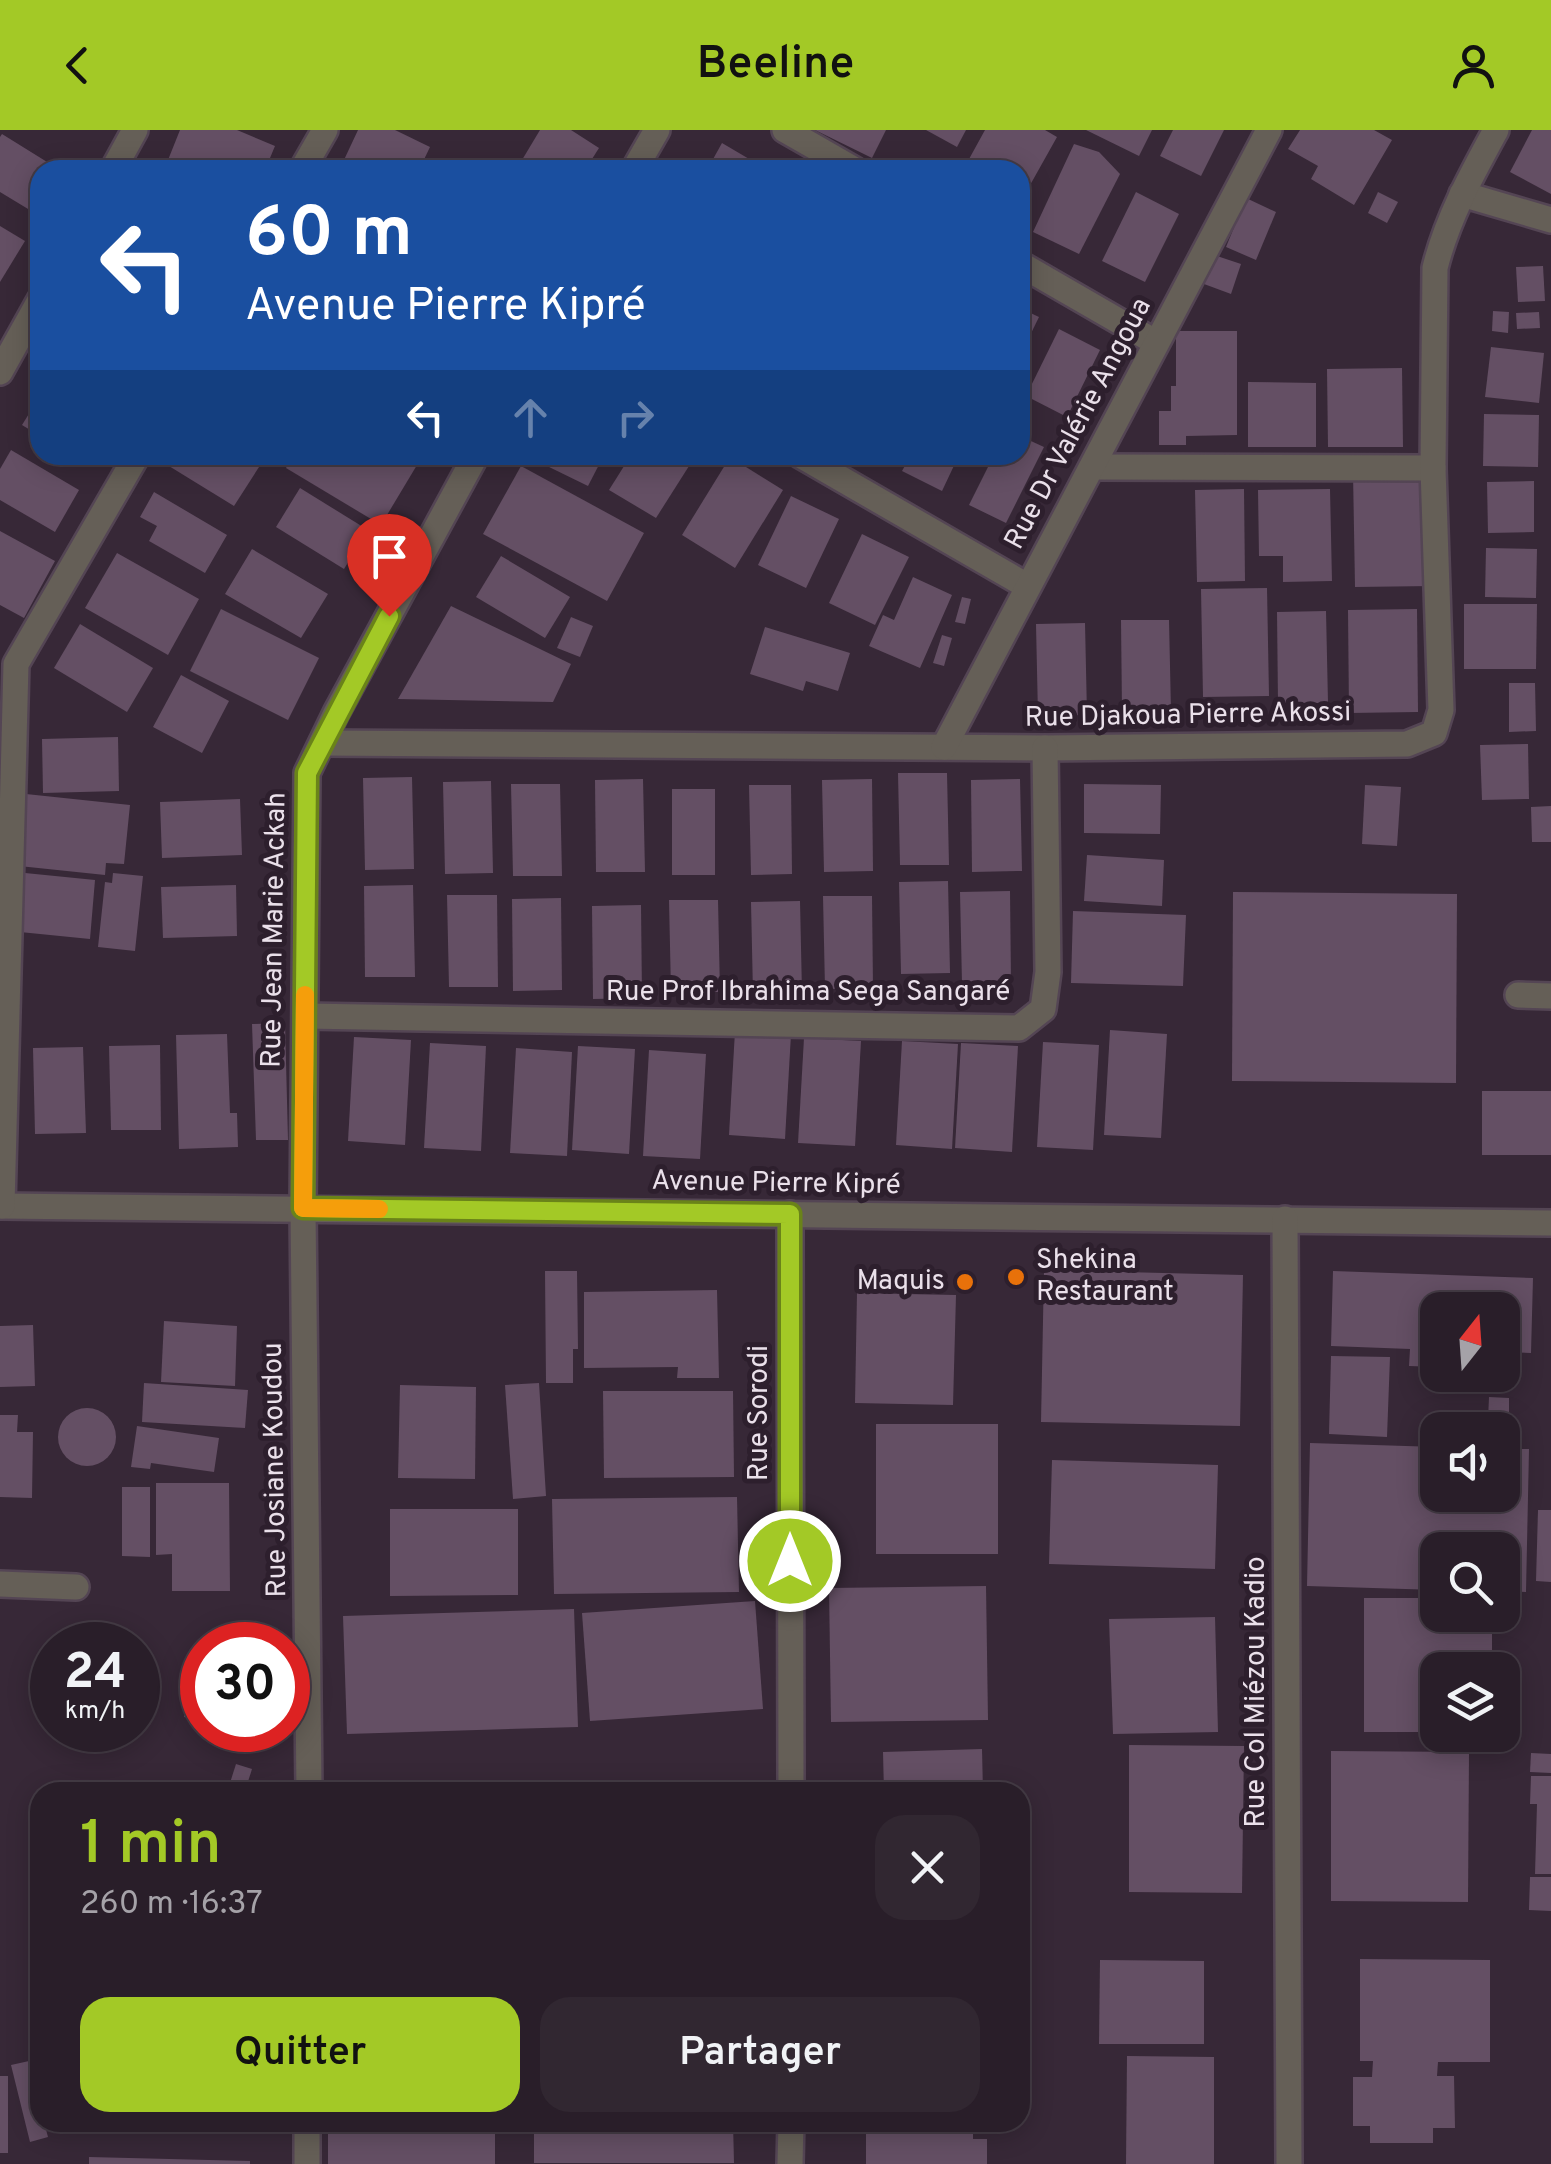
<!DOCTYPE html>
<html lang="fr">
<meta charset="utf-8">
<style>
:root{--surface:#291e29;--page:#312731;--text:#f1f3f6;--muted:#a5a2a8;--line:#453c46;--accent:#a3c926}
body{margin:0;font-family:Overpass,sans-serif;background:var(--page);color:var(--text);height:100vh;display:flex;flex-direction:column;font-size:38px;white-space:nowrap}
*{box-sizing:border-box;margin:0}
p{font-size:32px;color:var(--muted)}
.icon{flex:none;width:55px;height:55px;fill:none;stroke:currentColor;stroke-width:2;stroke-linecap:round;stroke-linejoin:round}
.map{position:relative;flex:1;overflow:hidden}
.sheet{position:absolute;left:30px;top:1652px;width:1000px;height:350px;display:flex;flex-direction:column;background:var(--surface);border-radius:30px;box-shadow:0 5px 25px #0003,0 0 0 2px var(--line)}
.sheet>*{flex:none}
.hud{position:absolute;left:30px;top:30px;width:1000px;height:305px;border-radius:30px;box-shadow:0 5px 25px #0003,0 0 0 2px var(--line);background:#1a4fa0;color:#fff;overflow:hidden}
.needle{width:65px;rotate:17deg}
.buttons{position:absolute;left:1420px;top:1162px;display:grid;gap:20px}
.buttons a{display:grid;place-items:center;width:100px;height:100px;border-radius:20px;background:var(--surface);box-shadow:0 5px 25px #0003,0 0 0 2px var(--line);font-size:50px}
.speed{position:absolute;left:30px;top:1492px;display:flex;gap:20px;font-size:50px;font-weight:700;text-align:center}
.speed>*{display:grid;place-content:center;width:130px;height:130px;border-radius:50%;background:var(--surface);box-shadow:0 5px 25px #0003,0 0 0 2px var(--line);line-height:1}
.speed small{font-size:25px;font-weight:400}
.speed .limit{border:15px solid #d22;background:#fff;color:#111}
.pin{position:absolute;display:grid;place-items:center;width:85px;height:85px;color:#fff;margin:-102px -42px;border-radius:50% 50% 50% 0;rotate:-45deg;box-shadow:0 0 10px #0007}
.pin .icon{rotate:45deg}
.me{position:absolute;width:110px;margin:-55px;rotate:0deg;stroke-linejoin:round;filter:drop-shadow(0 0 8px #0008)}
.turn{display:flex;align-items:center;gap:35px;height:210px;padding:0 50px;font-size:45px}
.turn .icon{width:130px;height:130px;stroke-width:2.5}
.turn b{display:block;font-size:70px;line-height:85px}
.lanes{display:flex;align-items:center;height:95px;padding:0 50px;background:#0003;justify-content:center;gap:50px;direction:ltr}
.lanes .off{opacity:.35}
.round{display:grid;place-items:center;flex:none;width:105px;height:105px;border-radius:30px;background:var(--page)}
.head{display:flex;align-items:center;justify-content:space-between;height:170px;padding:0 50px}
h1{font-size:60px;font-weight:600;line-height:75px;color:var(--accent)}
.cta{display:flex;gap:20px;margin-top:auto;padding:20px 50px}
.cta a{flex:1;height:115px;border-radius:30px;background:var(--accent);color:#111;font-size:40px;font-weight:600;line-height:115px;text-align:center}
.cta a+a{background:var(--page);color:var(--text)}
header{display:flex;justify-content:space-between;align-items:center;height:130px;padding:0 50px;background:var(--accent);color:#111;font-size:45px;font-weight:600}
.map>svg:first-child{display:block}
</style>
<header><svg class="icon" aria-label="back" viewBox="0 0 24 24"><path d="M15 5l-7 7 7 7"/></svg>Beeline<svg class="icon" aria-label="person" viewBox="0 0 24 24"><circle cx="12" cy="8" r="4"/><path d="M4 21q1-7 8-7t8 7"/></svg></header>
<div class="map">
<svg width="1551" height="2034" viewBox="0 0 1551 2034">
<rect width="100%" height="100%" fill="#372837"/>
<g fill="#644f64">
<path d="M 180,0 L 237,0 L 275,16 L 265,40 L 164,40 Z"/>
<path d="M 358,0 L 395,0 L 430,17 L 419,40 L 360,40 L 343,32 Z"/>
<path d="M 540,0 L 571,0 L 599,18 L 585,40 L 516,40 Z"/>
<path d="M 815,0 L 886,0 L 872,28 Z"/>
<path d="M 926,0 L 966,0 L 957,17 Z"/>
<path d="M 985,0 L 1045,0 L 1057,7 L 1020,73 L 1020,40 L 963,40 Z"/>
<path d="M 1086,0 L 1152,0 L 1139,26 Z"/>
<path d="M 1173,0 L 1224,0 L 1201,46 L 1160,26 Z"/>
<path d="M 1300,0 L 1374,0 L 1392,10 L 1354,75 L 1311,49 L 1318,36 L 1288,19 Z"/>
<path d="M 1532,0 L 1551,0 L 1551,64 L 1510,42 Z"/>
<path d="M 2,4 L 60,40 L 40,40 L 40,81 L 38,85 L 0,62 L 0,7 Z"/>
<path d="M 722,13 L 768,40 L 707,40 Z"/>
<path d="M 1074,14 L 1099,22 L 1120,44 L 1079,124 L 1033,102 Z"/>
<path d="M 1136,62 L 1179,84 L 1145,152 L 1102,131 Z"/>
<path d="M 1378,62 L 1398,72 L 1387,93 L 1368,83 Z"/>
<path d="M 1246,68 L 1276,82 L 1256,130 L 1226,117 Z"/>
<path d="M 0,96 L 25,111 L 0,152 Z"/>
<path d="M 1214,125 L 1241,134 L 1231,164 L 1204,154 Z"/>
<path d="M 1543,136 L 1545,171 L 1518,172 L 1516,137 Z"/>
<path d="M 1020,178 L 1039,187 L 1020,226 Z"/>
<path d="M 1493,181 L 1509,182 L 1508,203 L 1492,201 Z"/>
<path d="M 1539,182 L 1540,198 L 1517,199 L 1516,183 Z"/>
<path d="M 1059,199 L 1100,220 L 1067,287 L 1026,266 Z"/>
<path d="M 1176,201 L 1237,201 L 1237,305 L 1186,306 L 1186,315 L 1159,315 L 1159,281 L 1171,281 L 1171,256 L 1176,256 Z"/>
<path d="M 1491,217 L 1544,223 L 1539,273 L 1485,267 Z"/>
<path d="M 1402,238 L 1403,317 L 1328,317 L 1327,239 Z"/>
<path d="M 1248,252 L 1316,253 L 1316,317 L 1248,317 Z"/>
<path d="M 40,266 L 40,306 L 22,295 Z"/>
<path d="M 1484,284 L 1539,285 L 1538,337 L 1483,336 Z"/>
<path d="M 1020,306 L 1044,317 L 1006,393 L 969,375 L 994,325 L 1020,325 Z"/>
<path d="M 11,320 L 79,360 L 55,402 L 0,370 L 0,339 Z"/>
<path d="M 151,325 L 240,325 L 259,337 L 234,376 Z"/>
<path d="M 294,325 L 423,325 L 381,395 L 286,338 Z"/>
<path d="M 553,325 L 604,325 L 588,356 L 547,336 Z"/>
<path d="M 631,325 L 696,325 L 656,388 L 609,360 Z"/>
<path d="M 911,325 L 959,325 L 942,361 L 902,341 Z"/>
<path d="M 730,327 L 783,360 L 735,438 L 682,405 Z"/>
<path d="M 521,336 L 644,403 L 607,471 L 483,404 Z"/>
<path d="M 1431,341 L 1433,456 L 1355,457 L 1353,342 Z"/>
<path d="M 1534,351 L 1534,402 L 1488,403 L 1487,352 Z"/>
<path d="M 300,358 L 368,400 L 344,439 L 276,397 Z"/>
<path d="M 1244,359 L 1245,451 L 1197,452 L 1195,360 Z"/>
<path d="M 1330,359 L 1332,451 L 1283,452 L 1283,426 L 1259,426 L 1258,360 Z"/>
<path d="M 154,362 L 227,405 L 205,443 L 149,411 L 157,396 L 140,387 Z"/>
<path d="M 791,366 L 839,389 L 806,458 L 758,435 Z"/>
<path d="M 0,401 L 55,431 L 24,488 L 0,475 Z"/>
<path d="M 862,404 L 909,427 L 875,495 L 829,473 Z"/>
<path d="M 1486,418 L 1537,419 L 1536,468 L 1485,467 Z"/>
<path d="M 252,419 L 328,464 L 301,508 L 225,464 Z"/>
<path d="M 117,423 L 199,469 L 168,525 L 85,478 Z"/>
<path d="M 501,426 L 570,467 L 545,508 L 476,467 Z"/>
<path d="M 913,447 L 952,465 L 920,538 L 869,516 L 883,485 L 894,490 Z"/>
<path d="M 1267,458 L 1269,566 L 1203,567 L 1201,459 Z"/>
<path d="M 962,467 L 971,469 L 965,494 L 955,492 Z"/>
<path d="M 1464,474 L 1537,474 L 1536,539 L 1464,539 Z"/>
<path d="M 451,476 L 571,534 L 553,572 L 398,569 Z"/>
<path d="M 221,479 L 319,528 L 288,590 L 190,541 Z"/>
<path d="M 1417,479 L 1418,582 L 1349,583 L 1348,480 Z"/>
<path d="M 1326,481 L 1328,573 L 1278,573 L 1277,482 Z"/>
<path d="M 571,487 L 593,496 L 580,527 L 557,518 Z"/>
<path d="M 1121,490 L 1169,490 L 1171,582 L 1122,582 Z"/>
<path d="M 1085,493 L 1087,585 L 1038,586 L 1036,494 Z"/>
<path d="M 80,494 L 153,538 L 127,582 L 54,538 Z"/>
<path d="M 765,497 L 850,523 L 838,561 L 806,551 L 803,561 L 750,544 Z"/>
<path d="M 942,505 L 952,508 L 944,536 L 933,533 Z"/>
<path d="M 181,545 L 229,571 L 202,623 L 153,597 Z"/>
<path d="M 1509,553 L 1535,553 L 1536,601 L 1509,602 Z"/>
<path d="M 118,607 L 119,661 L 43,663 L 42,609 Z"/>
<path d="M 1528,614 L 1529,669 L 1482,670 L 1480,615 Z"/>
<path d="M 898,643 L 947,643 L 949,735 L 900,735 Z"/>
<path d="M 412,647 L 414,739 L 365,740 L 363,648 Z"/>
<path d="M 643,649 L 645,742 L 596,742 L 595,650 Z"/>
<path d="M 872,649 L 873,741 L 824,742 L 822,650 Z"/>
<path d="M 1020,649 L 1022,741 L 972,742 L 971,650 Z"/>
<path d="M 491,651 L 493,743 L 445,744 L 443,652 Z"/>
<path d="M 511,654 L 560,654 L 562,746 L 513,746 Z"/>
<path d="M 1084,654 L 1161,655 L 1160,704 L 1084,703 Z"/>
<path d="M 749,655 L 791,655 L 792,744 L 751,745 Z"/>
<path d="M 1365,655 L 1401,657 L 1397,716 L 1362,714 Z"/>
<rect x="672" y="659" width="43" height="86"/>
<path d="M 26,664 L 130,675 L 124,734 L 106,733 L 105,745 L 19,736 Z"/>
<path d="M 240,669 L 242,725 L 162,728 L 160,672 Z"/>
<path d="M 1551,676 L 1551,712 L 1532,712 L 1531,677 Z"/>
<path d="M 1087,725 L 1164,730 L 1162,776 L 1084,771 Z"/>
<path d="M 25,743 L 95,750 L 90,809 L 20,802 Z"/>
<path d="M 113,743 L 143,746 L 135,821 L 98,817 L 105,752 L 112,753 Z"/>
<path d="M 948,751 L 950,843 L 901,844 L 899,752 Z"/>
<path d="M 236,755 L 237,806 L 163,808 L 161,757 Z"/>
<path d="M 413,755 L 415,847 L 365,847 L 364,756 Z"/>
<path d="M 1010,761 L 1011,853 L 962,854 L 960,762 Z"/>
<path d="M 1233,762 L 1457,764 L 1456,953 L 1232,951 Z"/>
<path d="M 447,765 L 497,765 L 498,857 L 449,857 Z"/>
<path d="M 823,766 L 872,766 L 873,858 L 825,859 Z"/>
<path d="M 561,768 L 562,860 L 513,861 L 512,769 Z"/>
<path d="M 669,770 L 718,770 L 720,862 L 671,862 Z"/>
<path d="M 800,771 L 802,863 L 753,864 L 751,772 Z"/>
<path d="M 641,775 L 642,868 L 593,869 L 592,776 Z"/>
<path d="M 1073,781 L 1186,785 L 1183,856 L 1071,853 Z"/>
<path d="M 285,893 L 288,1010 L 256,1010 L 252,894 Z"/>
<path d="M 1110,900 L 1167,904 L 1161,1008 L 1104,1005 Z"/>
<path d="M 735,901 L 791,904 L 785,1009 L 729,1005 Z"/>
<path d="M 227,904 L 230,983 L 237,983 L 238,1017 L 179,1019 L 176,905 Z"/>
<path d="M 354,907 L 411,910 L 405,1015 L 348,1011 Z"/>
<path d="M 804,908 L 861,911 L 855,1016 L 798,1013 Z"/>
<path d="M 902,911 L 958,914 L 952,1019 L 896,1015 Z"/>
<path d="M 1043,912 L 1099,915 L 1093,1020 L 1037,1017 Z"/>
<path d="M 430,913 L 486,916 L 481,1021 L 424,1018 Z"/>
<path d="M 961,913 L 1018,916 L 1012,1022 L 955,1018 Z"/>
<path d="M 160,915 L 161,1000 L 111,1000 L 109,916 Z"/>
<path d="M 578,916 L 635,919 L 629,1024 L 572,1020 Z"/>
<path d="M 83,917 L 86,1003 L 35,1004 L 33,918 Z"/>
<path d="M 516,918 L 572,922 L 567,1026 L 510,1023 Z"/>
<path d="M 649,920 L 706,924 L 700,1029 L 643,1026 Z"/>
<rect x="1482" y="961" width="69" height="64"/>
<path d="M 1044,1140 L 1243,1145 L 1240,1296 L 1041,1292 Z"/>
<path d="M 545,1141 L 577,1141 L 578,1219 L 573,1219 L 573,1253 L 546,1253 Z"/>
<path d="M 1333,1141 L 1533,1148 L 1531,1223 L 1502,1222 L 1502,1180 L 1438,1180 L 1438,1237 L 1409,1236 L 1410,1219 L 1331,1216 Z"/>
<path d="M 717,1160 L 719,1248 L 677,1248 L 678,1237 L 584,1238 L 584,1162 Z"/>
<path d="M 857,1163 L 956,1165 L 953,1275 L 855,1273 Z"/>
<path d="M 164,1191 L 237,1196 L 235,1256 L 161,1252 Z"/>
<path d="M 33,1195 L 35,1256 L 0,1257 L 0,1196 Z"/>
<path d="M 1331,1226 L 1390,1227 L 1387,1307 L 1329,1304 Z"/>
<path d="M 144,1253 L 248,1260 L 245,1298 L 142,1292 Z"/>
<path d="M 539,1253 L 546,1366 L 513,1369 L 505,1255 Z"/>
<path d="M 400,1255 L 476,1257 L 475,1349 L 398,1348 Z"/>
<path d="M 603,1261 L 733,1261 L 734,1347 L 604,1348 Z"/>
<path d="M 1489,1267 L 1509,1268 L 1509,1291 L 1488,1290 Z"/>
<circle cx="87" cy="1307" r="29"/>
<path d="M 0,1285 L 18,1285 L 17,1302 L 33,1302 L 32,1368 L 0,1367 Z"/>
<rect x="876" y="1294" width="122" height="130"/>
<path d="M 137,1296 L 219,1308 L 214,1342 L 151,1333 L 150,1339 L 131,1337 Z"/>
<path d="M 1310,1313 L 1438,1317 L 1438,1365 L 1502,1365 L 1502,1319 L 1529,1319 L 1526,1462 L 1502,1461 L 1502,1420 L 1438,1420 L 1438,1460 L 1307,1456 Z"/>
<path d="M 1052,1330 L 1218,1335 L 1215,1439 L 1049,1434 Z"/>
<path d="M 156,1353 L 229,1353 L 230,1461 L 172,1461 L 172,1424 L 156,1425 Z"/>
<path d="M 122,1357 L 150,1357 L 150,1427 L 122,1426 Z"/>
<path d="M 737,1367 L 739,1462 L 554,1464 L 552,1369 Z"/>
<path d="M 390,1379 L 518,1379 L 518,1465 L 390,1466 Z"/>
<path d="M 1538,1380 L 1551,1380 L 1551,1452 L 1536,1451 Z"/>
<path d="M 986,1456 L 988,1590 L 831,1592 L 829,1458 Z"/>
<path d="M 1364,1468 L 1438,1468 L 1438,1485 L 1492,1485 L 1492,1540 L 1438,1540 L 1438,1602 L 1364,1602 Z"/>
<path d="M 755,1471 L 763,1579 L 590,1591 L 582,1483 Z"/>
<path d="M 574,1479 L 578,1597 L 347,1604 L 343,1486 Z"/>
<path d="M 1215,1487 L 1218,1602 L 1113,1604 L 1109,1489 Z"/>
<path d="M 191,1557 L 202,1560 L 202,1591 L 184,1587 Z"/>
<path d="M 1129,1615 L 1244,1616 L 1242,1763 L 1129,1762 Z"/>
<path d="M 982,1619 L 983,1662 L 884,1662 L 883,1622 Z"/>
<path d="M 1331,1621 L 1469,1622 L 1468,1772 L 1331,1771 Z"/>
<path d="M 1531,1623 L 1551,1624 L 1551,1643 L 1530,1642 Z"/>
<path d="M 236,1634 L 252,1639 L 245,1661 L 229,1656 Z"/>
<path d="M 1531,1646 L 1551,1646 L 1551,1744 L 1535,1744 L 1537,1674 L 1530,1674 Z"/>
<path d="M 1530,1747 L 1551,1747 L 1551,1781 L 1529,1780 Z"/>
<path d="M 1360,1829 L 1490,1830 L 1490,1932 L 1438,1932 L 1437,1946 L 1454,1946 L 1455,1998 L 1433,1998 L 1433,2013 L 1370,2013 L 1370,1996 L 1353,1996 L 1353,1947 L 1372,1947 L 1373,1931 L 1360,1931 Z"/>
<path d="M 1100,1830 L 1204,1831 L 1204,1914 L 1099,1914 Z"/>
<path d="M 1127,1926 L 1214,1927 L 1214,2034 L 1126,2034 Z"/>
<path d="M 29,1931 L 40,1976 L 40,1992 L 44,1992 L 48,2007 L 30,2012 L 11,1935 Z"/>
<rect x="0" y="1946" width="8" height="77"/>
<rect x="328" y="1992" width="167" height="42"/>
<path d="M 534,1992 L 733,1992 L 734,2033 L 534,2033 Z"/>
<path d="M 866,1992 L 973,1992 L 973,2009 L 987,2009 L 987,2034 L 866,2034 Z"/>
<path d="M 89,2027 L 250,2031 L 250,2034 L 89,2034 Z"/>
</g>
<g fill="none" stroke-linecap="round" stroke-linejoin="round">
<g stroke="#544554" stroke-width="30">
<g id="minor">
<path d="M 785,0 L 855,40"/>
<path d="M 113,40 L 135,0"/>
<path d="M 302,40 L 325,0"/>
<path d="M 634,40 L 657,0"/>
<path d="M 1462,64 L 1551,90"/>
<path d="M 1020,134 L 1155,212"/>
<path d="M 0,242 L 40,170"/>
<path d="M 800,325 L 1027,456"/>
<path d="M 1093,337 L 1433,338"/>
<path d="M 322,613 L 1045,618 L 1407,614 L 1434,603 L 1441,580 L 1433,338 L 1435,138 C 1447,89 1472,44 1496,0"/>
<path d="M 944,617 L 1269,0"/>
<path d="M 1518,865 L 1551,866"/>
<path d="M 305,886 L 1019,898 L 1043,879 L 1048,842 L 1045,618"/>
<path d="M 0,1076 L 1551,1093"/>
<path d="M 2,1076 L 16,534 L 137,325"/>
<path d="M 790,1084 L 791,1662"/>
<path d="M 1285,1089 L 1289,2034"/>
<path d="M 0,1454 L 76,1457"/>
<path d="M 309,1662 L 303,1078 L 307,643 L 336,583 L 476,325"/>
<path d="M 307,2034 L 307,1992"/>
<path d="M 790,2034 L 791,1992"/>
</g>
</g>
<use href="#minor" stroke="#655f57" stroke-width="25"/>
</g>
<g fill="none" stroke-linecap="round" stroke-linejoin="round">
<g stroke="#6a8319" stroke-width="25">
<path id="route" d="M 389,486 L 307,643 L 303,1078 L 790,1084 L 790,1431"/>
</g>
<use href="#route" stroke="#a3c926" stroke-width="18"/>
<path stroke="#f59e0b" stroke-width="18" d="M 305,865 L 303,1078 L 379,1079"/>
</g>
<g fill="#e8710a" stroke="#2d1f2d" stroke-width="4">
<circle cx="1016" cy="1147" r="10"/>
<circle cx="965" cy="1152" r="10"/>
</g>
<g text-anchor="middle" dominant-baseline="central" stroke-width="10" stroke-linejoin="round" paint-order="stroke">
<g font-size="28" fill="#eae0ea" stroke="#2d1f2d">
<text transform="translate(1079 294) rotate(-62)">Rue Dr Valérie Angoua</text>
<text transform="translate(1188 586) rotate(-1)">Rue Djakoua Pierre Akossi</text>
<text transform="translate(275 800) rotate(-89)">Rue Jean Marie Ackah</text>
<text x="808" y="863">Rue Prof Ibrahima Sega Sangaré</text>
<text transform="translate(776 1054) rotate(1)">Avenue Pierre Kipré</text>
<text transform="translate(760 1283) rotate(-90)">Rue Sorodi</text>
<text transform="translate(276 1340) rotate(-91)">Rue Josiane Koudou</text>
<text transform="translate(1257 1562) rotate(-90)">Rue Col Miézou Kadio</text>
</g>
<g font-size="28" fill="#eae0ea" stroke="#2d1f2d" text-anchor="start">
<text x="1036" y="1131">Shekina<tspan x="1036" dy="32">Restaurant</tspan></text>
<text x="945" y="1152" text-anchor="end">Maquis</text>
</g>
</g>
</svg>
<div class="buttons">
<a><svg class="needle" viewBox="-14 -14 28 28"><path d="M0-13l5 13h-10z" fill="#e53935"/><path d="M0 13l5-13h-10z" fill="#a5a2a8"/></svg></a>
<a><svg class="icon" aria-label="sound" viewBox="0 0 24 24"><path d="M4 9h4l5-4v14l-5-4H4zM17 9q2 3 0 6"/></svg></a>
<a><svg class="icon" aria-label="search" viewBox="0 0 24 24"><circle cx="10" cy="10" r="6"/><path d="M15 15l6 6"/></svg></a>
<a><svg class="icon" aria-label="layers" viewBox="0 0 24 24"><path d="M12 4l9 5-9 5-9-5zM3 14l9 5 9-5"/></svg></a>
</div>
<div class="speed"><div>24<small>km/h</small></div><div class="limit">30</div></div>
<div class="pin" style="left:389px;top:486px;background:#d93025"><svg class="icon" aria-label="arrive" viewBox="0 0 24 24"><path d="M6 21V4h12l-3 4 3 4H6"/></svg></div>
<svg class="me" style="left:790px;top:1431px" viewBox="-20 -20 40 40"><circle r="17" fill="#a3c926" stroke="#fff" stroke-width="3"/><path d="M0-11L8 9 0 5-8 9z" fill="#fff"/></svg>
<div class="hud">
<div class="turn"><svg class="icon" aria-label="left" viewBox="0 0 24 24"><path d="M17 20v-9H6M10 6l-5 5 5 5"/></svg><div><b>60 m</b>Avenue Pierre Kipré</div></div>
<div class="lanes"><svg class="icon" aria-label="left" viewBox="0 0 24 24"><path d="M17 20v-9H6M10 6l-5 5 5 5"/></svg><svg class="icon off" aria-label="ahead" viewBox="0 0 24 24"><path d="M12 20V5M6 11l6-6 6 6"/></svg><svg class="icon off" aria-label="right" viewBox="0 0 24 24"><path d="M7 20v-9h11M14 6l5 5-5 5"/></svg></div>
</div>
<section class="sheet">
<div class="head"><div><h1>1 min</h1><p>260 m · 16:37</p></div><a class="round"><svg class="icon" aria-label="close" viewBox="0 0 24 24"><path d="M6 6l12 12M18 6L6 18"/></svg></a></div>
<div class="cta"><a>Quitter</a><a>Partager</a></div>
</section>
</div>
